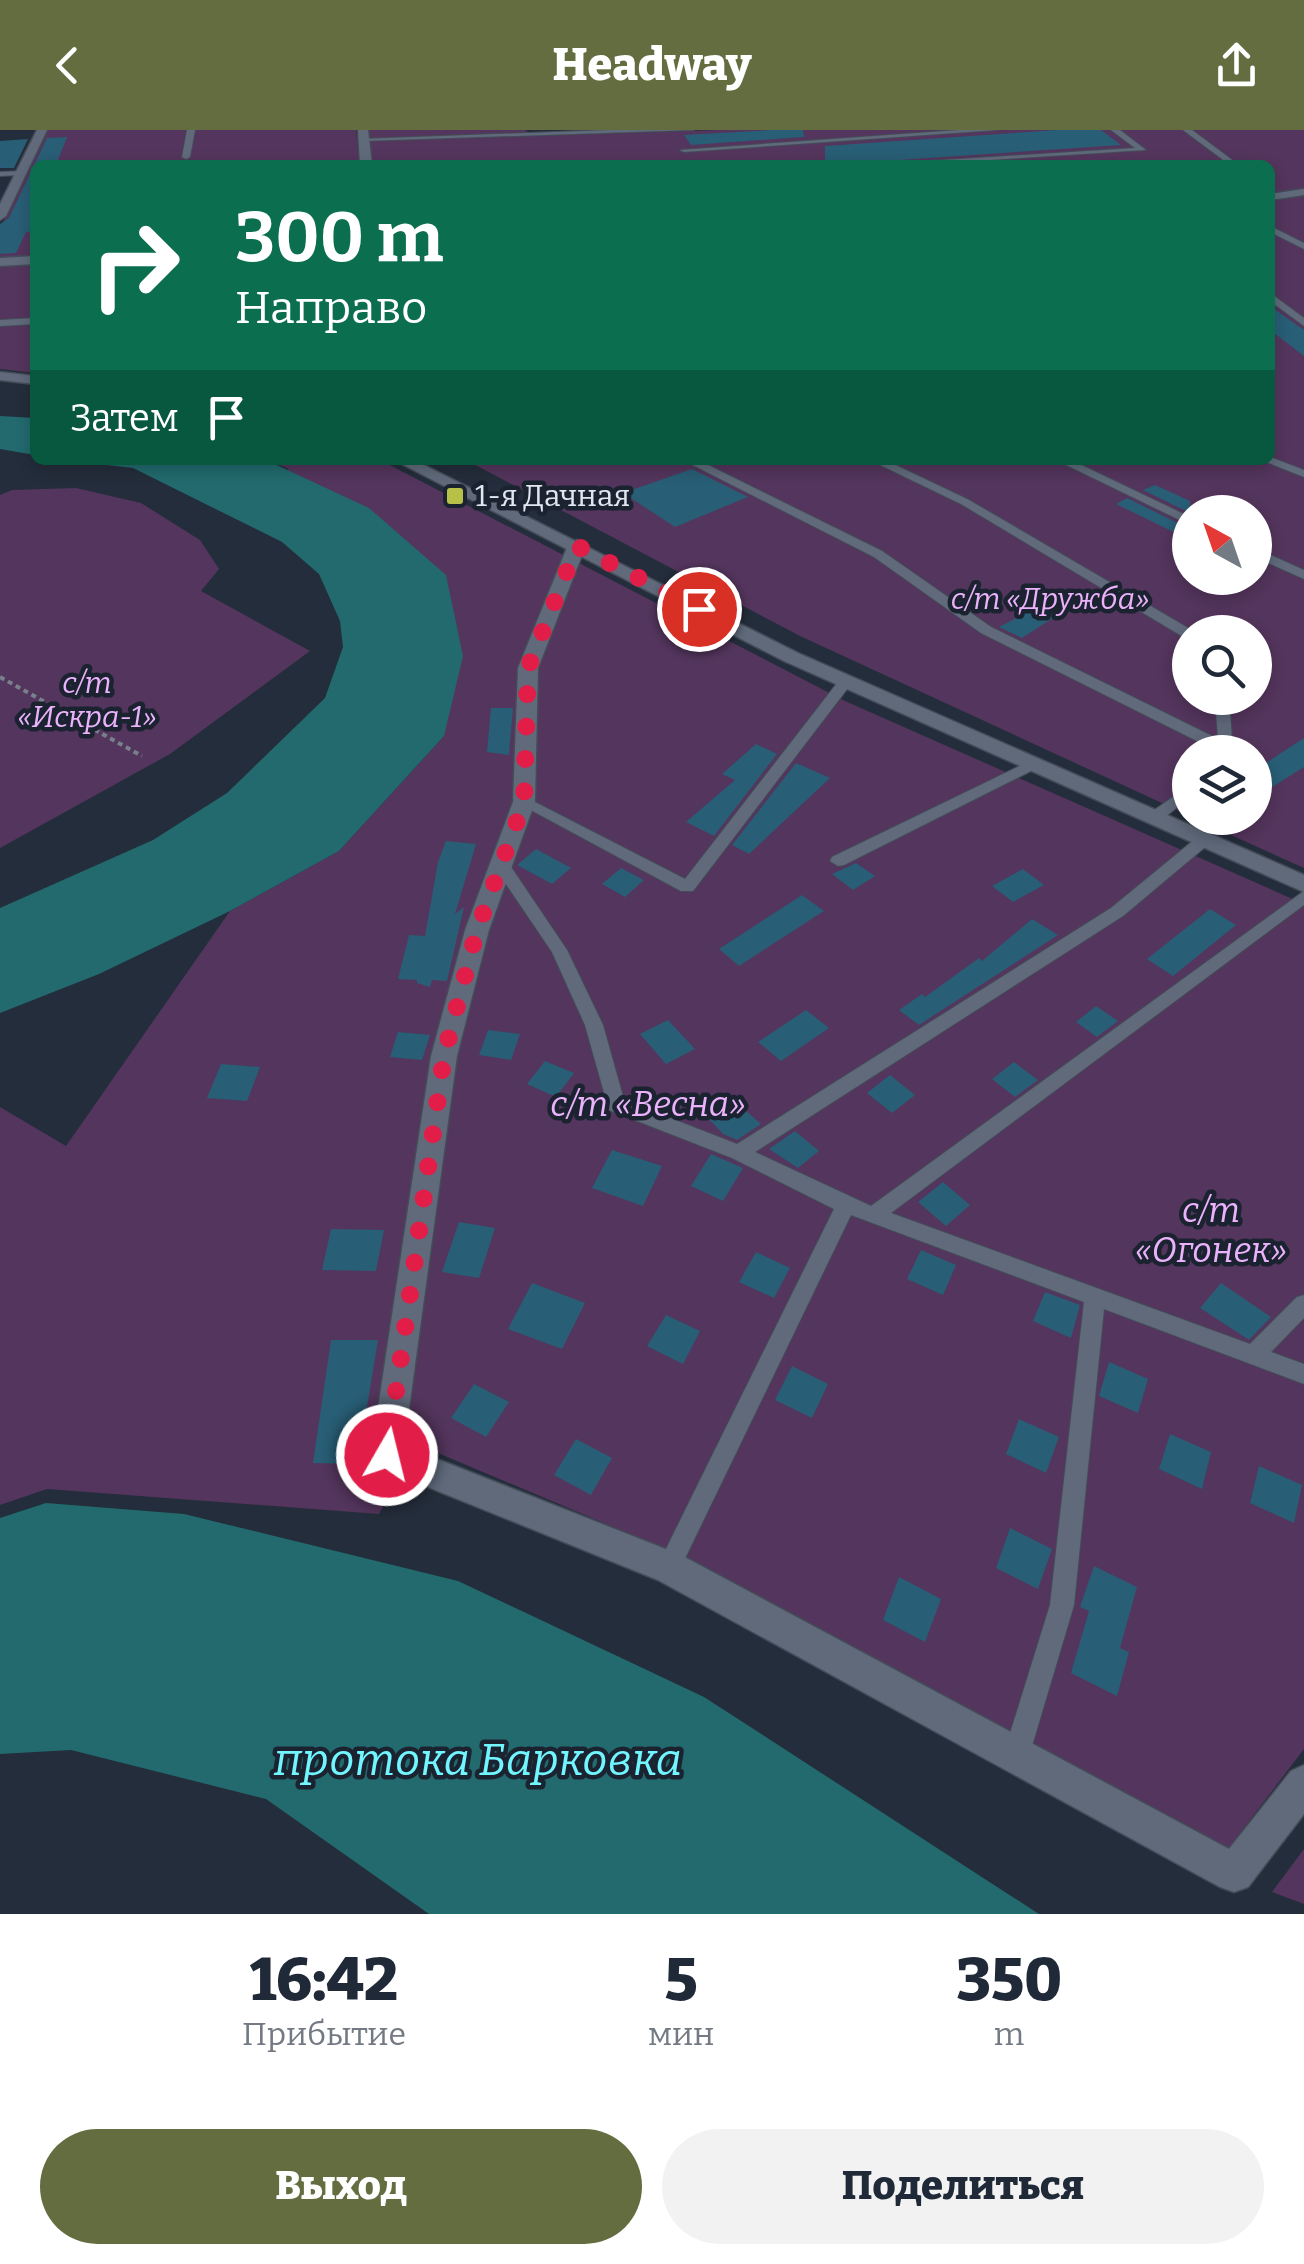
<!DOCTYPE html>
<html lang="ru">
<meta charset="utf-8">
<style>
:root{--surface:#fff;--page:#f2f2f3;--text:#1f2937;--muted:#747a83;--accent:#636d3f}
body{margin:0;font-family:Bitter,serif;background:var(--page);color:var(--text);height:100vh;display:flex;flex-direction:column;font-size:38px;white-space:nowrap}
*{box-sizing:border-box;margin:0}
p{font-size:32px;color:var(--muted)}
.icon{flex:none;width:55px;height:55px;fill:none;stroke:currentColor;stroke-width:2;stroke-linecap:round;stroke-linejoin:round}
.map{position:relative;height:1784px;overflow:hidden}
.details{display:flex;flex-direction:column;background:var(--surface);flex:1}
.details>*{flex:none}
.hud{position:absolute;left:30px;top:30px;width:1245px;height:305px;border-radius:15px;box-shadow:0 5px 15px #0003;background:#0b6e4f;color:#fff;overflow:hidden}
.needle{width:65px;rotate:320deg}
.fabs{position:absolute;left:1172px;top:365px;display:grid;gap:20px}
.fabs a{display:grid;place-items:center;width:100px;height:100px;border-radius:50%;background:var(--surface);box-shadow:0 5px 15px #0003;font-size:50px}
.pin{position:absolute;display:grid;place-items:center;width:85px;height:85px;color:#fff;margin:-42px;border:5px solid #fff;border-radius:50%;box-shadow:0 2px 10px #0007}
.me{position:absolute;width:110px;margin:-55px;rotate:8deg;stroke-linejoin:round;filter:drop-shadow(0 0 8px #0008)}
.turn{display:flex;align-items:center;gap:35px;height:210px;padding:0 40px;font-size:45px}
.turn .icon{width:130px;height:130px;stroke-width:2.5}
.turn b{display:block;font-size:70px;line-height:85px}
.then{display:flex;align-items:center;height:95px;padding:0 40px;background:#0003;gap:20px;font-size:38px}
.eta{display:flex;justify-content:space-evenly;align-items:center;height:170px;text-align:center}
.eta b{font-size:60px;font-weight:800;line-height:70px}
.cta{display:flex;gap:20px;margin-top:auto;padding:20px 40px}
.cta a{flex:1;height:115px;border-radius:60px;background:var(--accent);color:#fff;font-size:40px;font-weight:800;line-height:115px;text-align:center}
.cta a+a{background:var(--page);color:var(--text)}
header{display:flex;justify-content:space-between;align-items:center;height:130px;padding:0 40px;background:var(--accent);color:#fff;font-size:45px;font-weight:800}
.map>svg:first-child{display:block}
</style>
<header><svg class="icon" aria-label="back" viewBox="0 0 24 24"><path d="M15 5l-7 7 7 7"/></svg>Headway<svg class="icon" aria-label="share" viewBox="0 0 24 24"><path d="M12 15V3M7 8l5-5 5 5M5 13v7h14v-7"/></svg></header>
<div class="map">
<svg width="1304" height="1784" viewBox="0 0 1304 1784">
<rect width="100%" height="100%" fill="#242d3b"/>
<g fill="#54355d" fill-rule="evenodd">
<path d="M 46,0 L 356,0 L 359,35 L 35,35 L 35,126 L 0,128 L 0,99 Z"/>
<path d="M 367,0 L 525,0 L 532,6 L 719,0 L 1182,0 L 1229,35 L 370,35 Z"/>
<path d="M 1192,0 L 1304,0 L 1304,738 L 1193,688 L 1255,688 L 1255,622 L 1190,622 L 1190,686 L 800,506 L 466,330 L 1270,330 L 1270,70 L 1283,68 L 1270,58 L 1270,35 L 1241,35 ZM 1190,382 L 1255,382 L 1255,448 L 1190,448 ZM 1190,502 L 1255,502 L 1255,568 L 1190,568 Z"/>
<path d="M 35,132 L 35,243 L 0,239 L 0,134 Z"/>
<path d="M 266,330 L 380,330 L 845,571 L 1304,774 L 1304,1619 L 1224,1724 L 670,1421 L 419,1315 L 379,1384 L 47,1359 L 0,1375 L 0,977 L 66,1016 L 230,781 L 339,721 L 444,606 L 287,338 Z"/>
<path d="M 76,358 L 141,373 L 200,410 L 219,439 L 201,461 L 310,521 L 170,624 L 0,718 L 0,365 L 12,360 Z"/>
<path d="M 1304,1719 L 1304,1774 L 1272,1762 Z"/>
</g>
<g fill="#226a6e">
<path d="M 0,286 L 35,288 L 35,325 L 0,319 Z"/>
<path d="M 64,330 L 266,330 L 369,378 L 446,445 L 463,526 L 444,606 L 339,721 L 230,781 L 99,844 L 0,883 L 0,778 L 153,710 L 227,663 L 325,568 L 343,517 L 340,491 L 319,444 L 282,412 L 133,338 Z"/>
<path d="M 46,1373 L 184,1384 L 458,1451 L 704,1567 L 1039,1784 L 429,1784 L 266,1669 L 71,1620 L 0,1624 L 0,1388 Z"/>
</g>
<g fill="#285e76">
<path d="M 772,0 L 803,0 L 804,7 L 691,15 L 684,5 Z"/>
<path d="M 1057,0 L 1101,0 L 1121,15 L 825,35 L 825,16 Z"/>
<path d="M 67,7 L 56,35 L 35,35 L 35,101 L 26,102 L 16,123 L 0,124 L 0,94 L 9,88 L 47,8 Z"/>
<path d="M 28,9 L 14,38 L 0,38 L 0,11 Z"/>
<path d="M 1270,176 L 1304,200 L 1304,226 L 1270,200 Z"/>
<path d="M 692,339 L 748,367 L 675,397 L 623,363 Z"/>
<path d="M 1155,355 L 1190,371 L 1190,383 L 1143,360 Z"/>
<path d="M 1127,368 L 1190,399 L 1190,410 L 1116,374 Z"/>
<path d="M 1050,470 L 1059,484 L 1022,508 L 999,497 Z"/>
<path d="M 491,578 L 513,578 L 509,625 L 487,622 Z"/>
<path d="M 1304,608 L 1304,637 L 1255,668 L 1255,640 Z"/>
<path d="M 756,614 L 777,624 L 714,706 L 686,692 L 735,650 L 722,644 Z"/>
<path d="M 796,633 L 830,648 L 749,724 L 732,715 Z"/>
<path d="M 446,711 L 476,714 L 455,784 L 464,777 L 447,851 L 432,850 L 430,857 L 417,853 L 417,850 L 398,849 L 409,805 L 425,806 L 438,732 Z"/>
<path d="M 536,719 L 571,738 L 552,754 L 517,735 Z"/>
<path d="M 856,733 L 875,746 L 853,760 L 832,744 Z"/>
<path d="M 621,738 L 644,750 L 625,767 L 602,754 Z"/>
<path d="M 1023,739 L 1044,755 L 1013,772 L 992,756 Z"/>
<path d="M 802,765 L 824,781 L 739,836 L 719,819 Z"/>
<path d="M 1210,779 L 1236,795 L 1173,846 L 1147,829 Z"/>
<path d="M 1032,789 L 1058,805 L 919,895 L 899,880 L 922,864 L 925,867 L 979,828 L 982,831 Z"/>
<path d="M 1096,876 L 1118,891 L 1097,907 L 1076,892 Z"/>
<path d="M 806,880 L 829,898 L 781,931 L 758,912 Z"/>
<path d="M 668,890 L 695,919 L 666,934 L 640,904 Z"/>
<path d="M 488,900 L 520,904 L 511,930 L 479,925 Z"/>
<path d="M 398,902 L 430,905 L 422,930 L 390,927 Z"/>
<path d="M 545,931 L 574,943 L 556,967 L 527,954 Z"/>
<path d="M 1014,932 L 1038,950 L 1015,967 L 992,949 Z"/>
<path d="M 221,934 L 260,937 L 247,971 L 207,968 Z"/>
<path d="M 890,945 L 915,965 L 892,983 L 867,963 Z"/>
<path d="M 729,966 L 761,994 L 737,1010 L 723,1004 L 704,984 Z"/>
<path d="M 795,1001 L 819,1021 L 798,1038 L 769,1019 Z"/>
<path d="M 612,1020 L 662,1036 L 643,1076 L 592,1058 Z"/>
<path d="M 711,1024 L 743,1038 L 723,1071 L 691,1056 Z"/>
<path d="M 943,1052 L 970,1075 L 946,1096 L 918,1072 Z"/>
<path d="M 459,1092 L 495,1098 L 479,1148 L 442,1142 Z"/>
<path d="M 331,1099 L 384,1100 L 376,1141 L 322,1140 Z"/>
<path d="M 921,1120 L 956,1135 L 943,1165 L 907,1149 Z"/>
<path d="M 756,1122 L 790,1138 L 774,1168 L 739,1152 Z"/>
<path d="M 532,1153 L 585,1173 L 562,1219 L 508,1199 Z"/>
<path d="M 1221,1153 L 1271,1187 L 1249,1210 L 1200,1178 Z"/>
<path d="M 1045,1162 L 1080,1175 L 1071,1208 L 1033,1191 Z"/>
<path d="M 666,1185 L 700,1201 L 683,1234 L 647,1216 Z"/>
<path d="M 331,1210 L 378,1210 L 366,1283 L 371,1283 L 363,1334 L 313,1333 Z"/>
<path d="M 1109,1232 L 1148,1249 L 1138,1283 L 1099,1266 Z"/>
<path d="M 792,1236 L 828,1254 L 812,1288 L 775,1270 Z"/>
<path d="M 474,1254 L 509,1272 L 486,1307 L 451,1288 Z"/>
<path d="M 1019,1289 L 1059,1307 L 1046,1343 L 1006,1324 Z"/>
<path d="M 1170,1304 L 1211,1322 L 1202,1359 L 1159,1339 Z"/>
<path d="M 576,1309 L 612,1328 L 591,1365 L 554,1345 Z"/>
<path d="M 1259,1336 L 1302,1355 L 1294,1393 L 1250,1373 Z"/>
<path d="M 1010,1398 L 1052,1419 L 1038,1459 L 996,1438 Z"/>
<path d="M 1094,1436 L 1137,1457 L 1120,1518 L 1129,1522 L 1117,1566 L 1071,1543 L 1089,1481 L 1080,1477 Z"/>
<path d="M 899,1447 L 941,1469 L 925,1512 L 883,1490 Z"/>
</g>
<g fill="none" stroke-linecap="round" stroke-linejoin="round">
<g stroke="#444c58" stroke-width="2">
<g id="lane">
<path d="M 187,0 L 195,0 L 190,27 L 186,29 L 182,27 Z"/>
<path d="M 609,0 L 694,0 L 363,11 L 359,9 Z"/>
<path d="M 959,0 L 997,0 L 684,22 L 680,20 Z"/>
<path d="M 1111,0 L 1120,0 L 1146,20 L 911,35 L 865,35 L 1135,18 Z"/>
<path d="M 1183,0 L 1192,0 L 1239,35 L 1230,35 Z"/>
<path d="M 23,41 L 20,45 L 0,46 L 0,42 Z"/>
<path d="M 1270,96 L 1304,113 L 1304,119 L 1270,102 Z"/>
<path d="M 1270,163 L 1304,188 L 1304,196 L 1270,171 Z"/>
<path d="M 35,188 L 35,194 L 0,196 L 0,190 Z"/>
<path d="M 1270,327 L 1304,340 L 1304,347 L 1266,332 L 1264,330 L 1270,330 Z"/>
<path d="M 683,330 L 698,330 L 882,421 L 991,497 L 1218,609 L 1215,568 L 1229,568 L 1233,622 L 1219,622 L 981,503 L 874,427 Z"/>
<path d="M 870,330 L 885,330 L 969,370 L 1195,502 L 1190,502 L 1190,509 L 1185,508 L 961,374 Z"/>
<path d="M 1056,330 L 1071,330 L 1190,387 L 1190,395 Z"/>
<path d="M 1255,418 L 1304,440 L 1304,449 L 1255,427 Z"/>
<path d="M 846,547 L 851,548 L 851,554 L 693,761 L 681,761 L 516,672 L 524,667 L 529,669 L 685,749 L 841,548 Z"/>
<path d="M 1034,629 L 1039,631 L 1039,637 L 844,735 L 838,736 L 830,731 L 832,727 Z"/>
<path d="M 1190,655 L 1190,667 L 1160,691 L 1150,691 L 1147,687 L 1150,683 Z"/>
<path d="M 1205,704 L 1213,709 L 1210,713 L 1123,786 L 755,1022 L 871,1076 L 1304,761 L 1304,775 L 891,1083 L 1250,1214 L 1297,1167 L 1304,1165 L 1304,1188 L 1271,1222 L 1304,1234 L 1304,1254 L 1104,1179 L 1074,1475 L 1029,1626 L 1025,1635 L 1016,1639 L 1007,1635 L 1003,1626 L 1050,1475 L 1084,1172 L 851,1085 L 677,1445 L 669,1449 L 661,1445 L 657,1437 L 661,1429 L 834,1079 L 732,1028 L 609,980 L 585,895 L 552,822 L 493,735 L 501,730 L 507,731 L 567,820 L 603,895 L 624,970 L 737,1014 L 1111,778 L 1200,705 Z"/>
</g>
</g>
<g stroke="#444c58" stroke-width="3">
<g id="street">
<path d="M 37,0 L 47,0 L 6,86 L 0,90 L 0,74 Z"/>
<path d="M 358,0 L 368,0 L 372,35 L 360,35 Z"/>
<path d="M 1304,59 L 1304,65 L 1270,70 L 1270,64 Z"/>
<path d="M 35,126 L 35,134 L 0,136 L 0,128 Z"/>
<path d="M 577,410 L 586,415 L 538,538 L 535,672 L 489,800 L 457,926 L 404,1316 L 681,1425 L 1229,1719 L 1291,1641 L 1304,1635 L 1304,1684 L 1248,1757 L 1234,1762 L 1220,1757 L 658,1450 L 376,1336 L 371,1325 L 431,926 L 465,800 L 513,672 L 518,538 L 568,415 Z"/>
</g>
</g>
<g stroke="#444c58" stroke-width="3">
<g id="secondary">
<path d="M 0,242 L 35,246 L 35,254 L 0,250 Z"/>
<path d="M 394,330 L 414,330 L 798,523 L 1304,745 L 1304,762 L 784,531 Z"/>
</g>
</g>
<path stroke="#78808c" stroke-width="4" stroke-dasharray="5 4" stroke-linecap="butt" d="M 0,547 L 142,626"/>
<use href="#lane" fill="#606a7b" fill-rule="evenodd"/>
<use href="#street" fill="#606a7b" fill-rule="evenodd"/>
<use href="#secondary" fill="#606a7b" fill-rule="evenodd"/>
</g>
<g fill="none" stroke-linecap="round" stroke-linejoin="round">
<path stroke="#e11d48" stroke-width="18" stroke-dasharray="0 32.4" d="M 387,1325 L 444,926 L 477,800 L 524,672 L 528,538 L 577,416 L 699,479"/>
</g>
<rect fill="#b7c148" stroke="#1b2331" stroke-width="4" x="445" y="356" width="20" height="20" rx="5"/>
<g text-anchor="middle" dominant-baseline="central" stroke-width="9" stroke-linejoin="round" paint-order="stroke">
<g font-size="30" fill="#e1e7f1" stroke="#1b2331" text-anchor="start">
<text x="475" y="366">1-я Дачная</text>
</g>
<g font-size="30" font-style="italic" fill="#ebb2fb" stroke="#1b2331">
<text x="1050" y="469">с/т «Дружба»</text>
<text x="87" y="553">с/т<tspan x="87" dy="34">«Искра-1»</tspan></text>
</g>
<g font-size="35" font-style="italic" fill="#ebb2fb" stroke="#1b2331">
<text x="648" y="974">с/т «Весна»</text>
<text x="1211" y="1080">с/т<tspan x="1211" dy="40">«Огонек»</tspan></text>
</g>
<g font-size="45" font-style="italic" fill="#71f5fe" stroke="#1b2331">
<text x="478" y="1630">протока Барковка</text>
</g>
</g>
</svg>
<div class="fabs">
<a><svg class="needle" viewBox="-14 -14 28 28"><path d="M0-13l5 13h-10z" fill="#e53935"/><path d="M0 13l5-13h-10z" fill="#747a83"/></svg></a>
<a><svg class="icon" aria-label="search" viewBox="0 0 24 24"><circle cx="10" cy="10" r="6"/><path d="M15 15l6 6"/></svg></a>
<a><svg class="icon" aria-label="layers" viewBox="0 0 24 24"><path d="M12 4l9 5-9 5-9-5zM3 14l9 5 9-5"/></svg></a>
</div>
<div class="pin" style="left:699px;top:479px;background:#d93025"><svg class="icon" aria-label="arrive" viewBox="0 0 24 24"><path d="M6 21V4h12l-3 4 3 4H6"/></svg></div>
<svg class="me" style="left:387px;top:1325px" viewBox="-20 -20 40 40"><circle r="17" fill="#e11d48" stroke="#fff" stroke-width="3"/><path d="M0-11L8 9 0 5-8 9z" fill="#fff"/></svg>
<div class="hud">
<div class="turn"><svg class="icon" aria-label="right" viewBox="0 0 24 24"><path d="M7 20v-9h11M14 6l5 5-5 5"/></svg><div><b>300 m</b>Направо</div></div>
<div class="then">Затем<svg class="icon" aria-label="arrive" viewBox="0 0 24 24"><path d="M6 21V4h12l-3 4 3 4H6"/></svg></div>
</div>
</div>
<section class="details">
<div class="eta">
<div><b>16:42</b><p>Прибытие</p></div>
<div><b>5</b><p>мин</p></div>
<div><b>350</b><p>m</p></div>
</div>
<div class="cta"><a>Выход</a><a>Поделиться</a></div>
</section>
